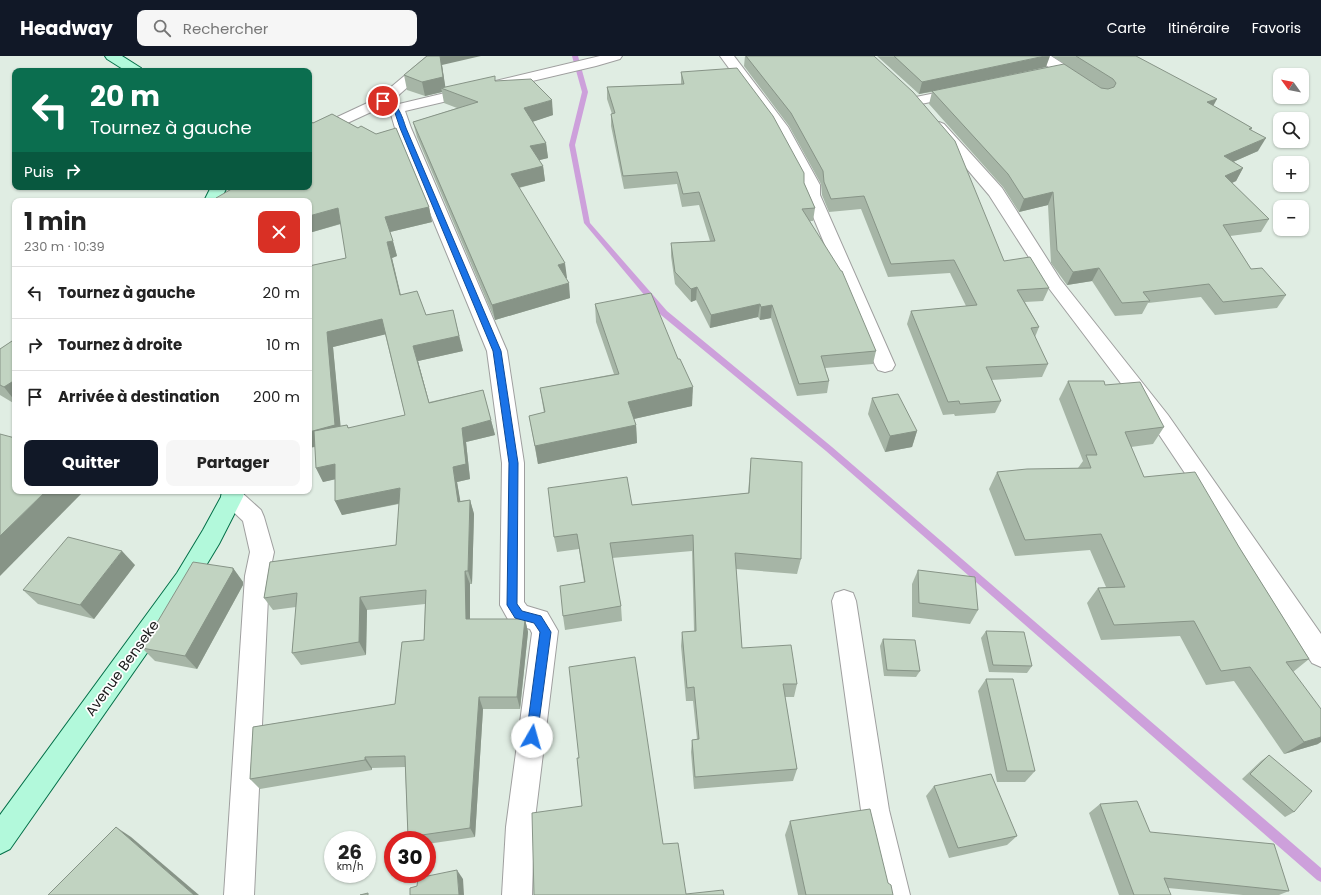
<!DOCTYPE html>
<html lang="fr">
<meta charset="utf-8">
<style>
:root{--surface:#fff;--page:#f6f6f6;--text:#222;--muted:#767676;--line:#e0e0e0;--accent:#111827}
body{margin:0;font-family:Poppins,sans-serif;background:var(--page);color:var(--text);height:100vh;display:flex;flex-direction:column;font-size:15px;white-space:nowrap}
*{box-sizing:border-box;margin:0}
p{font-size:13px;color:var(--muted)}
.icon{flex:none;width:22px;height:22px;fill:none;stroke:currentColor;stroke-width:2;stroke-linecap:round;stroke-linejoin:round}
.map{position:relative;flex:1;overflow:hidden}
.sheet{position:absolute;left:12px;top:142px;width:300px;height:296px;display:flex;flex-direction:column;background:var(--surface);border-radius:8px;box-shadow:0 1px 3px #0004}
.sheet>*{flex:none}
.top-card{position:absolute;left:12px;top:12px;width:300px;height:122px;border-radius:8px;box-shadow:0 1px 3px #0004;background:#0b6e4f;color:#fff;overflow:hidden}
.needle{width:26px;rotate:303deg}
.buttons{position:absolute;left:1273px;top:12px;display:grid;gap:8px}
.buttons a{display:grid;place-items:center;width:36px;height:36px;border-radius:8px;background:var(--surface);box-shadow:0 1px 3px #0004;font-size:20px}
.speed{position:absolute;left:324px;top:775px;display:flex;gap:8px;font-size:20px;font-weight:700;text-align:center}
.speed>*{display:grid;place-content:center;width:52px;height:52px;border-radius:50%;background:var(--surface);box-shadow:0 1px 3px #0004;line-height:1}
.speed small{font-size:10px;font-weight:400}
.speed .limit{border:6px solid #d22;background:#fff;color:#111}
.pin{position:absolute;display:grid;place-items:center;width:34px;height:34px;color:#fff;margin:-17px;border:2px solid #fff;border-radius:50%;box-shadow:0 1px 4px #0007}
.me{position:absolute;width:44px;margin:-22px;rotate:7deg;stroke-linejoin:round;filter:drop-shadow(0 0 3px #0008)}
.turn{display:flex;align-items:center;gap:14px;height:84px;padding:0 12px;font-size:18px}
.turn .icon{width:52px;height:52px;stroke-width:2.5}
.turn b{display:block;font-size:28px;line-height:34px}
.then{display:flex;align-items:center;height:38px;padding:0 12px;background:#0003;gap:8px;font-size:15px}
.round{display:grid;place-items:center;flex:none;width:42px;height:42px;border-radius:8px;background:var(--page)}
.summary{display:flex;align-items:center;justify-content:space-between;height:68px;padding:0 12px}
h1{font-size:24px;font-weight:700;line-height:30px}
.button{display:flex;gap:8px;margin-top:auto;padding:8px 12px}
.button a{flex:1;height:46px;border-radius:8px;background:var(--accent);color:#fff;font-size:16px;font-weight:700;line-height:46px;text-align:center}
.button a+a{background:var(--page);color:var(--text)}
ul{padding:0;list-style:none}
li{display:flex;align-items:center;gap:12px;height:52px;padding:0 12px;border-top:1px solid var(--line)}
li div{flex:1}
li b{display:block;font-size:15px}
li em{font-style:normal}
header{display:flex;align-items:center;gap:24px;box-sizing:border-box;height:56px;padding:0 20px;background:var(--accent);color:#fff}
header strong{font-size:19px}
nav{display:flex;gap:22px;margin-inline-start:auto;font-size:14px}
.search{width:280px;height:36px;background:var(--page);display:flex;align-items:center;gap:10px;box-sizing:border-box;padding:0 14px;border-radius:8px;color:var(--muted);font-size:15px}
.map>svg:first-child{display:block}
</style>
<header>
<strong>Headway</strong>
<div class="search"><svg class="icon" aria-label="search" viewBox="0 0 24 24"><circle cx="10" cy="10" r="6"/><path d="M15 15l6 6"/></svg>Rechercher</div>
<nav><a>Carte</a><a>Itinéraire</a><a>Favoris</a></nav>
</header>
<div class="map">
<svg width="1321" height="839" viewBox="0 0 1321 839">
<rect width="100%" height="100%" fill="#e0ede3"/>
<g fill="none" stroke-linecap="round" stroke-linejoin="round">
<path fill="#cda0db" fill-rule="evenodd" d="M 572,0 L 578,0 L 588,36 L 575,89 L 590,167 L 667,255 L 832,391 L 1321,812 L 1321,826 L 1317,824 L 826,395 L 661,259 L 584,167 L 569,89 L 582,36 Z"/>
<g stroke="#9f9f9f" stroke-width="2">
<g id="street">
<path d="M 428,0 L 443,0 L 393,44 L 399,48 L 600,0 L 622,0 L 620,3 L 596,10 L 405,55 L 411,72 L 507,295 L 524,407 L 524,546 L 527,550 L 547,556 L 558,575 L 534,771 L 532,839 L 502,839 L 506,771 L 532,577 L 530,573 L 510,567 L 500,549 L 502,407 L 487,295 L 395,72 L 390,55 L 382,51 L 343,69 L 309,79 L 309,69 L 333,63 L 378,42 Z"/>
<path d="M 720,0 L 734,0 L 788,71 L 820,129 L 820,139 L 895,309 L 892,314 L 885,316 L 878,314 L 875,309 L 804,139 L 804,129 L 773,72 Z"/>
<path d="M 1034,0 L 1051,0 L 1087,23 L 1089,26 L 1087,29 L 1082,30 L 1077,29 L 1036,3 Z"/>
<path d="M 960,32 L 965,33 L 967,36 L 965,39 L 916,49 L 911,48 L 909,45 L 911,42 Z"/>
<path d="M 939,66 L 944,68 L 1002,132 L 1060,223 L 1168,359 L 1321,578 L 1321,611 L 1312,607 L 1154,371 L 1048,231 L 989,139 L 934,74 L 931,71 L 934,68 Z"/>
<path d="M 224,435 L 240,435 L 261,454 L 264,461 L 274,496 L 269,520 L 254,839 L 224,839 L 245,520 L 250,496 L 243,465 L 224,447 L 221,441 Z"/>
<path d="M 844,534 L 853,537 L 856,545 L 889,754 L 910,839 L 880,839 L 861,754 L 832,545 L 835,537 Z"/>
</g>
</g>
<g stroke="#047049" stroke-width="2">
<g id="secondary">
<path d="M 105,0 L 122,0 L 141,12 L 143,15 L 126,15 L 107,3 Z"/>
<path d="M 211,131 L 227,131 L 220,145 L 204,145 Z"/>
<path d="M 222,435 L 244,435 L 243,441 L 219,488 L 193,531 L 10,793 L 0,798 L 0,759 L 177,517 L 203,474 L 221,441 Z"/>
</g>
</g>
<use href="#street" fill="#fff" fill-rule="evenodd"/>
<use href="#secondary" fill="#b2f9db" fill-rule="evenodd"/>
</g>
<g fill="#a6b5a6" fill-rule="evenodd">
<path d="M 745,0 L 746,0 L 1004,205 L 1049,232 L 1043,245 L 1025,246 L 1039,271 L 1035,281 L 1048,308 L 1042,321 L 991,324 L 1001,345 L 995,357 L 955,360 L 954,358 L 943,359 L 907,268 L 911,255 L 966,250 L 950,217 L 888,221 L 861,153 L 829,156 L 822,139 L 821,128 L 789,70 L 744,10 Z"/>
<path d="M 877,0 L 1045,0 L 1046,11 L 986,24 L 1101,32 L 1052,0 L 1136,0 L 1213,50 L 1252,72 L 1251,74 L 1258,95 L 1233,106 L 1243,112 L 1236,125 L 1232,127 L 1269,163 L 1261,176 L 1230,180 L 1251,213 L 1286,239 L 1277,252 L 1215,259 L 1201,241 L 1148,247 L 1142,258 L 1115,260 L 1092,225 L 1067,229 L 1051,207 L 1048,149 L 1019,156 L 1003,131 L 929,48 L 932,36 L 919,38 Z"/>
<path d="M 442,9 L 445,31 L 495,25 L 553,59 L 532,66 L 546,87 L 548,102 L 539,104 L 543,110 L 545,125 L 519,132 L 567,222 L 566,222 L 570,242 L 495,264 L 417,81 L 413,66 L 457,52 L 444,47 L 442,36 L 425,40 L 407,34 L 404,19 Z"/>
<path d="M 681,16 L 804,127 L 815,152 L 813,165 L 810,165 L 876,295 L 873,308 L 825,312 L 829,325 L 827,337 L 797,340 L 771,262 L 760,264 L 758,261 L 710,272 L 696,244 L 691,246 L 675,228 L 671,200 L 671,187 L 710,185 L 699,149 L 682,151 L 677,128 L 624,133 L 611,70 L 611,58 L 612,58 L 607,43 L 607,31 L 681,28 Z"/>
<path d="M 332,58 L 358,72 L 361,70 L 376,78 L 396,72 L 429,151 L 432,166 L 390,176 L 397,200 L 392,202 L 401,239 L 417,235 L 426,259 L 453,254 L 463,295 L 418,305 L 429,346 L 483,334 L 495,379 L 466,386 L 470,423 L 457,426 L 460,445 L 470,444 L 474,458 L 472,528 L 470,528 L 470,563 L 525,563 L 528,576 L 520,653 L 483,653 L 475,781 L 427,788 L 427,784 L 411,784 L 408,781 L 405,711 L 372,712 L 372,714 L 260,733 L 250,723 L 253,671 L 395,648 L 402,586 L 424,584 L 425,548 L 367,554 L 366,599 L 301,609 L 292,597 L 296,551 L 273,554 L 264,542 L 270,506 L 396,489 L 399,448 L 342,459 L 335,445 L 335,423 L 323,426 L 316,412 L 315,391 L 309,392 L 309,210 L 346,202 L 341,168 L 309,177 L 309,145 L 217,145 L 216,142 L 235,131 L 309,131 L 309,65 L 313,67 ZM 385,278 L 405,359 L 349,372 L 347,369 L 340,370 L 333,291 Z"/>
<path d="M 595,248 L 692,350 L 634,363 L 636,369 L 637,387 L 538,408 L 529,360 L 544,357 L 540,332 L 614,318 L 596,266 Z"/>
<path d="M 15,283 L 15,348 L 0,339 L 0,293 Z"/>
<path d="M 1068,325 L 1105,329 L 1164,371 L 1153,388 L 1131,391 L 1144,421 L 1239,491 L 1309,603 L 1293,616 L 1318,688 L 1284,698 L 1234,625 L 1206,629 L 1180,580 L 1101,584 L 1087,547 L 1098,532 L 1106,531 L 1090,494 L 1015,500 L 989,433 L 997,416 L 1078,412 L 1083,405 L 1059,343 Z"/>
<path d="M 872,342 L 917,375 L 912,391 L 885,396 L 868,358 Z"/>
<path d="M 751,402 L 801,503 L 797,518 L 736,513 L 742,592 L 797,628 L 794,641 L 785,641 L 797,713 L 793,725 L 694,733 L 691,696 L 692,684 L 697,683 L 693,645 L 686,645 L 681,590 L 682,576 L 694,575 L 692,495 L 612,502 L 621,550 L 622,565 L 565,574 L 563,560 L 584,526 L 579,493 L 557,496 L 554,481 L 632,449 L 748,437 Z"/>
<path d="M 135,509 L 94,563 L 38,548 L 23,534 Z"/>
<path d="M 233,512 L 243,526 L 243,529 L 197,613 L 155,605 L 142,592 Z"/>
<path d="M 918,514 L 978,554 L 970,568 L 912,561 L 912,528 Z"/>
<path d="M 986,575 L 1032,610 L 1027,617 L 989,616 L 981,582 Z"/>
<path d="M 883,583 L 920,615 L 916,621 L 884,620 L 880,590 Z"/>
<path d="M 986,623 L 1035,715 L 1025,726 L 997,726 L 978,635 Z"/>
<path d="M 1269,699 L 1294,756 L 1285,761 L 1242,723 L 1261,705 Z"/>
<path d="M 934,730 L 1017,780 L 1007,789 L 949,802 L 926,740 Z"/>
<path d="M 1100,748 L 1150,776 L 1289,835 L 1279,839 L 1243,839 L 1168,832 L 1171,839 L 1119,839 L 1089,757 Z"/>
<path d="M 790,765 L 888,827 L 893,839 L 798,839 L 785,779 Z"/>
</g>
<g fill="#879487">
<path d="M 440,0 L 481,0 L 442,9 L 446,35 L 446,34 L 441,32 L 442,36 L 425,40 L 422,26 Z"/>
<path d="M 1045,0 L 1050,0 L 1046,11 L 919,38 L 922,26 Z"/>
<path d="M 1217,43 L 1210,56 L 1207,46 Z"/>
<path d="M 552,44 L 553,59 L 526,68 L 524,52 Z"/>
<path d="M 1266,82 L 1258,95 L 1217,113 L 1224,100 Z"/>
<path d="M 546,87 L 548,102 L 532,106 L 530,90 Z"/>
<path d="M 543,110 L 545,125 L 513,133 L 511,118 Z"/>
<path d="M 1243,112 L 1236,125 L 1218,133 L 1225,120 Z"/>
<path d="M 1053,136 L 1048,149 L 1019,156 L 1024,143 Z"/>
<path d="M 429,151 L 432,166 L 390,176 L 385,161 Z"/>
<path d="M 338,152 L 343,167 L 309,177 L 309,160 Z"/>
<path d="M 393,185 L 397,200 L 392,202 L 404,254 L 400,239 L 387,186 Z"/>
<path d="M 565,207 L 567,222 L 560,224 L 558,209 Z"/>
<path d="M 1099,212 L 1092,225 L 1067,229 L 1073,216 Z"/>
<path d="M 569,227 L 570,242 L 495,264 L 492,249 Z"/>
<path d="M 697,231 L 696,244 L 691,246 L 691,233 Z"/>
<path d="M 760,248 L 758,261 L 710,272 L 711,259 Z"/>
<path d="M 772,249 L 771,262 L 760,264 L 761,251 Z"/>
<path d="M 382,263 L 387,278 L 333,291 L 342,384 L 309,392 L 309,376 L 327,276 Z"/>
<path d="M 459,280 L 463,295 L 418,305 L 433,361 L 413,290 Z"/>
<path d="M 15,324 L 15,345 L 4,331 Z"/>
<path d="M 693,331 L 692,350 L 629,364 L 628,346 Z"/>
<path d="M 491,364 L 495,379 L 466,386 L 470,423 L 457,426 L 463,460 L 458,446 L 453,411 L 462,372 Z"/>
<path d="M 636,369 L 637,387 L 538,408 L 535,390 Z"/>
<path d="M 917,375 L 912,391 L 885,396 L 890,380 Z"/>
<path d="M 335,408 L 341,422 L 323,426 L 316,412 Z"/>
<path d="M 400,432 L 406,446 L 342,459 L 335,445 Z"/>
<path d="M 46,435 L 84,435 L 0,520 L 0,480 Z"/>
<path d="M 470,444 L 474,458 L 472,528 L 468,515 Z"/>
<path d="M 122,495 L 135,509 L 94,563 L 80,549 Z"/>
<path d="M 233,512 L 243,526 L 243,529 L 197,613 L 185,600 Z"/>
<path d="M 465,515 L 470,528 L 470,575 L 466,563 Z"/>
<path d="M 360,541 L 367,554 L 366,599 L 359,586 Z"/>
<path d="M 525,563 L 528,576 L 520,653 L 517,641 Z"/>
<path d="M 479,641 L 483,653 L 475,781 L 470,772 Z"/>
<path d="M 1321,681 L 1321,686 L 1318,688 L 1284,698 L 1304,686 Z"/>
<path d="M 365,701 L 372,712 L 372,714 L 365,704 Z"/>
<path d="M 116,771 L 131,781 L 199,839 L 194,839 Z"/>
<path d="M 457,814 L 463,823 L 464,839 L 459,839 Z"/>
</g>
<g fill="#c1d3c1" stroke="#879487">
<path d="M 427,0 L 440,0 L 443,21 L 422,26 L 404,19 Z"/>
<path d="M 746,0 L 874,0 L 913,36 L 955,85 L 1004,205 L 1030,201 L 1049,232 L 1017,234 L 1039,271 L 1031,272 L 1048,308 L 986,311 L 1001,345 L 960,348 L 959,345 L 948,346 L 911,255 L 977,249 L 954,204 L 891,208 L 864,140 L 831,143 L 824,126 L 823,115 L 791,57 Z"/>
<path d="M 894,0 L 1045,0 L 922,26 Z"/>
<path d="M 1076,0 L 1136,0 L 1217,43 L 1207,46 L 1252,72 L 1249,73 L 1266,82 L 1224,100 L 1243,112 L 1225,120 L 1269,163 L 1223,169 L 1251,213 L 1262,212 L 1286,239 L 1223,246 L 1209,228 L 1143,236 L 1150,245 L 1122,247 L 1099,212 L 1073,216 L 1057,194 L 1053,136 L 1024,143 L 1008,118 L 932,35 L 1064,8 L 1101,32 L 1108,33 L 1114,31 L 1116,27 L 1113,23 Z"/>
<path d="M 737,12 L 773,60 L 804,117 L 804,127 L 815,152 L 802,153 L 841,215 L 842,215 L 876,295 L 821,300 L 829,325 L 799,328 L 772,249 L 761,251 L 760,248 L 711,259 L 697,231 L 691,233 L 675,216 L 671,187 L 715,185 L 699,136 L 683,138 L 677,116 L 623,120 L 611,58 L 615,57 L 607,31 L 684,28 L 681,16 Z"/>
<path d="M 495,20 L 495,25 L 531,23 L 552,44 L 524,52 L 546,87 L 530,90 L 543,110 L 511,118 L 565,207 L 558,209 L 569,227 L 492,249 L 413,66 L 478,46 L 441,32 Z"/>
<path d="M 332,58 L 358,72 L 361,70 L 376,78 L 396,72 L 429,151 L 385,161 L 393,185 L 387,186 L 400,239 L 417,235 L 426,259 L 453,254 L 459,280 L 413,290 L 429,347 L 483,334 L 491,364 L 462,372 L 466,408 L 453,411 L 458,446 L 470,444 L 468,515 L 465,515 L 466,563 L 525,563 L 517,641 L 479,641 L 470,772 L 408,781 L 405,700 L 365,701 L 365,704 L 250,723 L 253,671 L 395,648 L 402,586 L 424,584 L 426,534 L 360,541 L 359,586 L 292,597 L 297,537 L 264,542 L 270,506 L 396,489 L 400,432 L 335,445 L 335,408 L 316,412 L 314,375 L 347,369 L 348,372 L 405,359 L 382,263 L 327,276 L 335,369 L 309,376 L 309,210 L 346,202 L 338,152 L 309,160 L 309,145 L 221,145 L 216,142 L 235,131 L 309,131 L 309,65 L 313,67 Z"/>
<path d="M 651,237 L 678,303 L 680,303 L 693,331 L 628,346 L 636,369 L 535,390 L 529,360 L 545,356 L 540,332 L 619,318 L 595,248 Z"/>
<path d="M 15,283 L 15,324 L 4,331 L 0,329 L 0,293 Z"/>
<path d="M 1068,325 L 1104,325 L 1105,329 L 1140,326 L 1164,371 L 1125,376 L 1144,421 L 1195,416 L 1239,491 L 1309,603 L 1286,606 L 1321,653 L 1321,681 L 1304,686 L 1250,611 L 1221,615 L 1194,565 L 1114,569 L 1098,532 L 1125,531 L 1101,478 L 1025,484 L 997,416 L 1027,413 L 1091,412 L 1086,399 L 1097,399 Z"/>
<path d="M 898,338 L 917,375 L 890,380 L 872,342 Z"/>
<path d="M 0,378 L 15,382 L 15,435 L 46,435 L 0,480 Z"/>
<path d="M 751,402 L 802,406 L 801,503 L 735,497 L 742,592 L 791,589 L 797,628 L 783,628 L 797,713 L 695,721 L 692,684 L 699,683 L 694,631 L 687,632 L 682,576 L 696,575 L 693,479 L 610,487 L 621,550 L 563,560 L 560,530 L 585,526 L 577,478 L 554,481 L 548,432 L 627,421 L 632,449 L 749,437 Z"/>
<path d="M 68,481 L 122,495 L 80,549 L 23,534 Z"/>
<path d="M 193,506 L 233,512 L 233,515 L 185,600 L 142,592 Z"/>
<path d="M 918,514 L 975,521 L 978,554 L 919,547 Z"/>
<path d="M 986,575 L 1024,576 L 1032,610 L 993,609 Z"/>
<path d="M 883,583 L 915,584 L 920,615 L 887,614 Z"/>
<path d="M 635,601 L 663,788 L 678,787 L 686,838 L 723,834 L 724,839 L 534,839 L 532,757 L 582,750 L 577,702 L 579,702 L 569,611 Z"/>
<path d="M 986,623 L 1013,623 L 1035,715 L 1007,715 Z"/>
<path d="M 1269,699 L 1312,735 L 1294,756 L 1250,718 Z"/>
<path d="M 991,718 L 1017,780 L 958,792 L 934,730 Z"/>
<path d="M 1137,745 L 1150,776 L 1274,788 L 1289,835 L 1164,822 L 1171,839 L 1134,839 L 1100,748 Z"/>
<path d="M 870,753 L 888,827 L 891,829 L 893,839 L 806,839 L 790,765 Z"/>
<path d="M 116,771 L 194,839 L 48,839 Z"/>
<path d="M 457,814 L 459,839 L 410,839 L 410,832 L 417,830 L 418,822 Z"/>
<path d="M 368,837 L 368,839 L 360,839 Z"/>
</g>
<path fill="#1a73e8" stroke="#114b97" d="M 381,44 C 397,42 402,60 406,72 L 501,295 L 518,407 L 517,548 L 522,555 L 541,560 L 551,576 L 537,681 L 535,685 L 532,686 L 528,685 L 526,681 L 540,576 L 534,567 L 515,562 L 507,549 L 509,407 L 493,295 L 400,72 L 394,54 L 381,46 Z"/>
<g text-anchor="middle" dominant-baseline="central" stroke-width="3.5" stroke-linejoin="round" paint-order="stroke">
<g font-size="14" fill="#1b1b1b" stroke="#fff">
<text transform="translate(122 612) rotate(-54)">Avenue Benseke</text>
</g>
</g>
</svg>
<div class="buttons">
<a><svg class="needle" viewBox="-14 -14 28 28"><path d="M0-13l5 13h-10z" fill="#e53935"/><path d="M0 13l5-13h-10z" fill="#767676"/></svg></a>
<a><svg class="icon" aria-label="search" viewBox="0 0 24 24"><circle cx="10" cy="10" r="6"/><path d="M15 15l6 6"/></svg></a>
<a>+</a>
<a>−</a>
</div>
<div class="speed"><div>26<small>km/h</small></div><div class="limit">30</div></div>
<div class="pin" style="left:383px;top:45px;background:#d93025"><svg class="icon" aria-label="arrive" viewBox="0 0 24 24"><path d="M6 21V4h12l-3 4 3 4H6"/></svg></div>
<svg class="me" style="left:532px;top:681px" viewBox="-20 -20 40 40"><circle r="19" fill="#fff"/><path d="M0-13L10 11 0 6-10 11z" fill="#1a73e8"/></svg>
<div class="top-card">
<div class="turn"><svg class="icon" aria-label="left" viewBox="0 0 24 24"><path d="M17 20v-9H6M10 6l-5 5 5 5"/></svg><div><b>20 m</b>Tournez à gauche</div></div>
<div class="then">Puis<svg class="icon" aria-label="right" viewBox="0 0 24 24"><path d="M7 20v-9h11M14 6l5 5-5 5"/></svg></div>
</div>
<section class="sheet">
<div class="summary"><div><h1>1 min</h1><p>230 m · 10:39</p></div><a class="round" style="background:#d93025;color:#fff"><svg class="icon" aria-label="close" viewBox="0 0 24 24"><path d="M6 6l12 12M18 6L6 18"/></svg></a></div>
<ul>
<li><svg class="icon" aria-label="left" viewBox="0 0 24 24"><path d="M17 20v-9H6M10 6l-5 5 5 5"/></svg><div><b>Tournez à gauche</b></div><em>20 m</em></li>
<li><svg class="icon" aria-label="right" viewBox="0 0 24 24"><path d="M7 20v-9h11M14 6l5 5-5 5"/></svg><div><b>Tournez à droite</b></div><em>10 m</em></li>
<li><svg class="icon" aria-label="arrive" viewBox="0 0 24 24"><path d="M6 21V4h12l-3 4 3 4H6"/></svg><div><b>Arrivée à destination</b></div><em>200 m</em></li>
</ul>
<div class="button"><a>Quitter</a><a>Partager</a></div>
</section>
</div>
